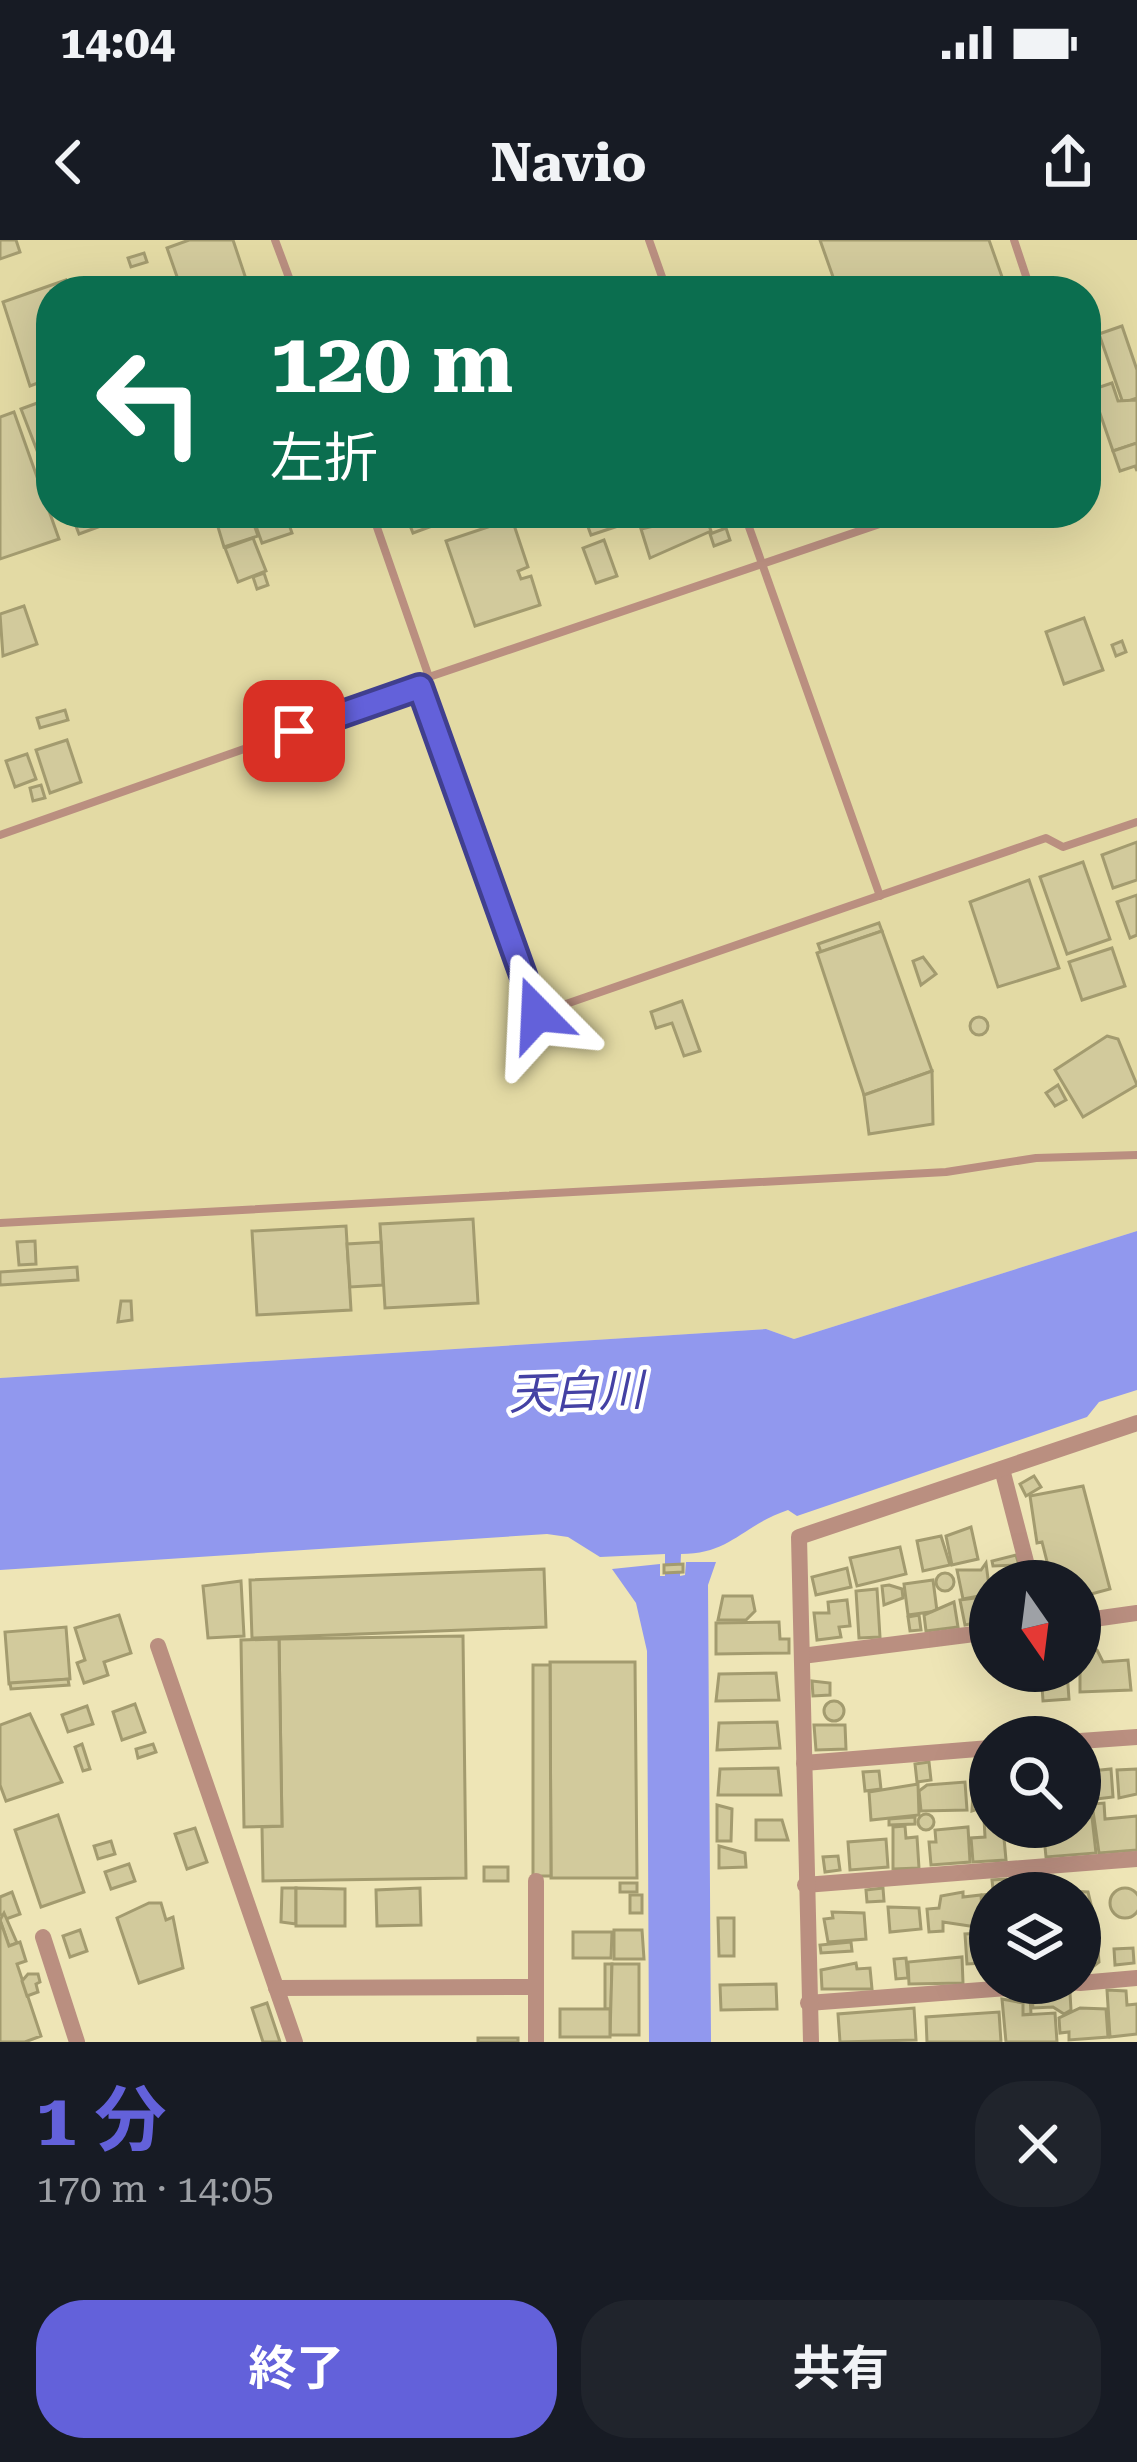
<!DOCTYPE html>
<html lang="ja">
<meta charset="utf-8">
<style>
:root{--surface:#171b24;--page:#20242c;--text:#f1f3f6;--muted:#9ea1a6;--accent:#6361da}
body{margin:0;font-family:"Roboto Serif","Noto Sans JP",serif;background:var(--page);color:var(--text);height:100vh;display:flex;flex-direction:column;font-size:45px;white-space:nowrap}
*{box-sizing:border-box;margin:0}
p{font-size:39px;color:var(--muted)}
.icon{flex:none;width:66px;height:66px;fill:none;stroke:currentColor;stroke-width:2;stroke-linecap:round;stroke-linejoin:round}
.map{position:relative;height:1802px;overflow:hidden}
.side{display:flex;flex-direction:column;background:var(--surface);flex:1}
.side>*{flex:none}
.banner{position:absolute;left:36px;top:36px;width:1065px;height:252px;border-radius:48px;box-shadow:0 12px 48px #0002;background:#0b6e4f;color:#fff;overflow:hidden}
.needle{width:78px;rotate:166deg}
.fabs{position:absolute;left:969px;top:1320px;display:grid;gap:24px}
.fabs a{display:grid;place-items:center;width:132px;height:132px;border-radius:50%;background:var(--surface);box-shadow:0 12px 48px #0002;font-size:60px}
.pin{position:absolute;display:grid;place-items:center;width:102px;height:102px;color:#fff;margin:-51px;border-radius:24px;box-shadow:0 6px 18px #0006}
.me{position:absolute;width:132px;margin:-66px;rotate:339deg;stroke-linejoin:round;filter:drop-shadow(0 0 9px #0008)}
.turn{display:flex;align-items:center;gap:42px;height:252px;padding:0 36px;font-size:54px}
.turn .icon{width:156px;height:156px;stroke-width:2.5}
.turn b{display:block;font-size:84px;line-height:102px}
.round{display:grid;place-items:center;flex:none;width:126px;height:126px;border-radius:48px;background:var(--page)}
.overview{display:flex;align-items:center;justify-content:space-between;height:204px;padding:0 36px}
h1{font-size:72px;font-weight:700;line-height:90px;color:var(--accent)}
.cta{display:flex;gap:24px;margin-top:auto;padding:24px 36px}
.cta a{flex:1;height:138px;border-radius:48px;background:var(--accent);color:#fff;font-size:48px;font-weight:700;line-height:138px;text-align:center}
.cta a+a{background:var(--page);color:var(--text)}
.status{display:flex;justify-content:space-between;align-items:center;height:84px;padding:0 60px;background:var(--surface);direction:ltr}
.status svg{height:33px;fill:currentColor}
header{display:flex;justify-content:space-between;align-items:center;height:156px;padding:0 36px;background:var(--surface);font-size:54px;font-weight:700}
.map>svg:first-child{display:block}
</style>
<div class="status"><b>14:04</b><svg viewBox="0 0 49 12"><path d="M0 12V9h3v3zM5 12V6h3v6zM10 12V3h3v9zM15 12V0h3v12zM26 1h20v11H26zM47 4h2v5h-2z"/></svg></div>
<header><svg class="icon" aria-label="back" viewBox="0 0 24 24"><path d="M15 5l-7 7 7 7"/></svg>Navio<svg class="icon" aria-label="share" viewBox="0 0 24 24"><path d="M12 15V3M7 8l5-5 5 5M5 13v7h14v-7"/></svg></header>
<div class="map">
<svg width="1137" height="1802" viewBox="0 0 1137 1802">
<rect width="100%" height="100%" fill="#eee5b6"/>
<path fill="#e3daa4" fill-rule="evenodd" d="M 0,0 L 1137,0 L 1137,991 L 794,1099 L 766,1089 L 0,1138 ZM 51,51 L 1086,51 L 1086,273 L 51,273 Z"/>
<path fill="#9198ee" d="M 1137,991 L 1137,1150 L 1099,1162 L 1087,1177 L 797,1276 L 788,1270 C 741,1286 731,1314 681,1314 L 680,1336 L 685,1335 L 686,1322 L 716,1322 L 708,1345 L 711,1802 L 649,1802 L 647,1411 L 636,1363 L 612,1329 L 660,1324 L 660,1336 L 665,1336 L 665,1314 L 600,1317 L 568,1297 L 547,1294 L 0,1330 L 0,1138 L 766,1089 L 794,1099 Z"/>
<g fill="#d2ca9c" stroke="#a39b6f" stroke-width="3">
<path d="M 0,0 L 16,0 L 20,12 L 0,19 Z"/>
<path d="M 189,0 L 233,0 L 246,39 L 213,51 L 182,51 L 167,8 Z"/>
<path d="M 820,0 L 989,0 L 1007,51 L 838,51 Z"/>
<path d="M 144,13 L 147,22 L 131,27 L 128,18 Z"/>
<path d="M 66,40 L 70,51 L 51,51 L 51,138 L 30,146 L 3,62 Z"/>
<path d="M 1122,86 L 1137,130 L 1137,158 L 1123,163 L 1099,94 Z"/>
<path d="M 1112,143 L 1118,161 L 1137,160 L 1137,203 L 1113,211 L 1094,156 L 1097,148 Z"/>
<path d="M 51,158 L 51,223 L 43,226 L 21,169 Z"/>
<path d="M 14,172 L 59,299 L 0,319 L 0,177 Z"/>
<path d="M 1137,203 L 1137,231 L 1135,226 L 1120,231 L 1113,211 Z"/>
<path d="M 71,273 L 136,273 L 79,294 Z"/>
<path d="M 285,273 L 292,293 L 262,303 L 252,275 Z"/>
<path d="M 405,273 L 427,273 L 432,286 L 413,293 Z"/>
<path d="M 583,273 L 623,273 L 627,283 L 591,295 Z"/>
<path d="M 705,274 L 711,291 L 650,318 L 641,289 Z"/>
<path d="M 251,276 L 258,296 L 224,307 L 218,287 Z"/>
<path d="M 512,279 L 528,327 L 518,331 L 521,339 L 531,336 L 540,365 L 475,386 L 446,301 Z"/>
<path d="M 726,288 L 730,300 L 714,306 L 710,294 Z"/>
<path d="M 253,298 L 266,331 L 238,342 L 225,308 Z"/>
<path d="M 604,300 L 617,336 L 596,343 L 583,308 Z"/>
<path d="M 264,333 L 268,345 L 257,349 L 253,337 Z"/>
<path d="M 24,366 L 37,404 L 3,416 L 0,374 Z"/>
<path d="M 1084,378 L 1103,430 L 1064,444 L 1046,392 Z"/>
<path d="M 1122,401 L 1126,412 L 1116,416 L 1112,405 Z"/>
<path d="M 65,470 L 68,480 L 40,488 L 37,478 Z"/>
<path d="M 67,500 L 81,542 L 50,553 L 36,510 Z"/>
<path d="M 27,514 L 36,539 L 15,547 L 6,521 Z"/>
<path d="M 41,545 L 45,558 L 33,561 L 30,548 Z"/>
<path d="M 1137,602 L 1137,640 L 1113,648 L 1102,615 Z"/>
<path d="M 1083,622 L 1110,699 L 1067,714 L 1040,637 Z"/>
<path d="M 1029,640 L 1059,728 L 998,747 L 970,662 Z"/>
<path d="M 1137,655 L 1137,695 L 1130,698 L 1117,662 Z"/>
<path d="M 879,683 L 882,691 L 821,712 L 818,704 Z"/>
<path d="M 882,691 L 932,831 L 864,855 L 817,713 Z"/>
<path d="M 1112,708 L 1125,746 L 1082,760 L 1069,722 Z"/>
<path d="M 923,717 L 936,734 L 921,745 L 913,721 Z"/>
<path d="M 682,761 L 700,811 L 684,816 L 672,783 L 656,788 L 651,772 Z"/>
<circle cx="979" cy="786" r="9"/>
<path d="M 1107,796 L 1118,799 L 1137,845 L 1083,877 L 1055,830 Z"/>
<path d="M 932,831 L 933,884 L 869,894 L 864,855 Z"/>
<path d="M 1058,845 L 1066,860 L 1055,866 L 1046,853 Z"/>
<path d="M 473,979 L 478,1063 L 385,1068 L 380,984 Z"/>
<path d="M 346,986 L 351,1070 L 257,1075 L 252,991 Z"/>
<path d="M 35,1001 L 36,1024 L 19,1025 L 17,1002 Z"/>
<path d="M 381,1002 L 383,1045 L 350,1047 L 347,1004 Z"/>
<path d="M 77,1027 L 78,1040 L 0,1045 L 0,1032 Z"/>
<path d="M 121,1061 L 131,1061 L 132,1080 L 118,1082 Z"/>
<path d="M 1034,1236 L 1041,1247 L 1026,1256 L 1020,1244 Z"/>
<path d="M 1083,1246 L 1110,1349 L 1080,1357 L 1080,1341 L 1052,1341 L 1042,1302 L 1037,1303 L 1030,1256 Z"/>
<path d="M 971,1287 L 978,1319 L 952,1325 L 946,1296 Z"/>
<path d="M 941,1296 L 950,1325 L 923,1331 L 917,1301 Z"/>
<path d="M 900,1307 L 906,1334 L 857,1346 L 850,1318 Z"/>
<path d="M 1016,1315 L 1019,1325 L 993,1326 L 992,1321 Z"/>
<path d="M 986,1323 L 990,1354 L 963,1359 L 957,1330 L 981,1330 Z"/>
<path d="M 683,1324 L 683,1332 L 664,1333 L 664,1325 Z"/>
<path d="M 847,1328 L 851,1347 L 816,1355 L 812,1337 Z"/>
<path d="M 544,1329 L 546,1387 L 252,1398 L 250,1340 Z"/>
<circle cx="945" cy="1342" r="9"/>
<path d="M 933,1340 L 937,1371 L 908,1375 L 904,1344 Z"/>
<path d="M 241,1341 L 244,1396 L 208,1398 L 203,1346 Z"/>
<path d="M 889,1345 L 902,1349 L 903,1358 L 884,1365 L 882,1346 Z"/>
<path d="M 877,1349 L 880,1397 L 859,1398 L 856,1351 Z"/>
<path d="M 723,1356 L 752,1356 L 755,1371 L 746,1380 L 718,1380 Z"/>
<path d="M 990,1356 L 990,1380 L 965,1385 L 960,1360 Z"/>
<path d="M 847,1360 L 850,1386 L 839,1387 L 841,1397 L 817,1400 L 814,1373 L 829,1373 L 828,1362 Z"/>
<path d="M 954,1362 L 958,1387 L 926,1391 L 924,1375 Z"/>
<path d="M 119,1375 L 131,1413 L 104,1422 L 108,1435 L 84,1443 L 77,1423 L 85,1420 L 75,1388 Z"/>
<path d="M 919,1375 L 921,1390 L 910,1391 L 908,1377 Z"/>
<path d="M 779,1382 L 780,1399 L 789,1399 L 789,1413 L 716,1414 L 716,1383 Z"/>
<path d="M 66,1387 L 70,1439 L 9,1444 L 5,1392 Z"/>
<path d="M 1095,1389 L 1097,1401 L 1080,1403 L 1080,1390 Z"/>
<path d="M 463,1396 L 466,1638 L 263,1641 L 262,1587 L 282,1586 L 279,1399 Z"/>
<path d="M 279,1399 L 282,1586 L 244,1587 L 241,1400 Z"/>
<path d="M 1097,1410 L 1103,1422 L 1128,1420 L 1131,1450 L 1080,1452 L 1080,1412 Z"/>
<path d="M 550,1422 L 635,1422 L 637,1638 L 551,1638 Z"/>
<path d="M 533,1425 L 550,1425 L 551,1636 L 533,1636 Z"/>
<path d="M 1041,1431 L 1067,1431 L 1069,1459 L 1043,1461 Z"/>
<path d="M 776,1433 L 779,1460 L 716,1461 L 719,1434 Z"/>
<path d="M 68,1439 L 69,1445 L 11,1449 L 10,1443 Z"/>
<path d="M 812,1441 L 830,1443 L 830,1455 L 813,1456 Z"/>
<circle cx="834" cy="1471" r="10"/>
<path d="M 135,1464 L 145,1492 L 122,1500 L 113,1472 Z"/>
<path d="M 87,1466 L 93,1484 L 68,1492 L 62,1475 Z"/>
<path d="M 30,1474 L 62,1542 L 6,1561 L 0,1545 L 0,1485 Z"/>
<path d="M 777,1482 L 780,1508 L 717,1510 L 719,1483 Z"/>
<path d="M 814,1485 L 845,1485 L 846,1509 L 816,1510 Z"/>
<path d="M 82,1504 L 90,1529 L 83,1531 L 75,1507 Z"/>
<path d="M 153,1504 L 156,1512 L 138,1518 L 136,1509 Z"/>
<path d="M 929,1522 L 931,1540 L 917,1542 L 915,1524 Z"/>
<path d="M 778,1528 L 781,1555 L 718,1555 L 720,1529 Z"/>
<path d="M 1111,1529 L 1113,1557 L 1080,1561 L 1080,1532 Z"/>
<path d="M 1137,1529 L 1137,1554 L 1119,1558 L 1117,1530 Z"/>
<path d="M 879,1531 L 881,1549 L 865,1551 L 863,1532 Z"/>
<path d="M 974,1535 L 990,1536 L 990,1571 L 988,1566 L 972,1571 Z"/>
<path d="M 965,1542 L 967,1570 L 921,1571 L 919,1551 L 927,1545 Z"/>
<path d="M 918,1544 L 919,1575 L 871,1580 L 869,1552 Z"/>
<path d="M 1104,1563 L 1105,1579 L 1137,1576 L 1137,1610 L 1099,1613 L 1092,1564 Z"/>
<path d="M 717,1565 L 732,1569 L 731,1601 L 717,1601 Z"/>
<circle cx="926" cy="1582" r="8"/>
<path d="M 58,1575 L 84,1652 L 41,1667 L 15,1590 Z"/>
<path d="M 915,1577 L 915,1584 L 889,1585 L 889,1579 Z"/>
<path d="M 990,1577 L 990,1587 L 1003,1587 L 1006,1620 L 973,1622 L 971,1598 L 985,1597 L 984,1578 Z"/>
<path d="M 1092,1577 L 1096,1613 L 1046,1617 L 1043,1587 L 1080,1587 L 1080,1578 Z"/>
<path d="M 756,1580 L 782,1580 L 788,1600 L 756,1600 Z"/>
<path d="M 905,1586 L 906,1598 L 917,1597 L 919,1628 L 893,1629 L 893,1587 Z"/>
<path d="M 968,1587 L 970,1622 L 931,1625 L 929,1602 L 936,1602 L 935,1590 Z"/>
<path d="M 195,1588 L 207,1622 L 187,1629 L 175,1594 Z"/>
<path d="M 886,1599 L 888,1627 L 850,1630 L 848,1602 Z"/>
<path d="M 111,1601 L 115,1614 L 98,1619 L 94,1606 Z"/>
<path d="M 719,1606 L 745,1613 L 746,1627 L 719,1628 Z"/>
<path d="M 838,1616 L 840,1630 L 825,1632 L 823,1617 Z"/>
<path d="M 129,1624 L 135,1641 L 111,1649 L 105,1632 Z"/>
<rect x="484" y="1627" width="24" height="14"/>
<path d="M 1006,1639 L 1007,1653 L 993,1649 L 992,1640 Z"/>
<rect x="620" y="1643" width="17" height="9"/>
<path d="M 282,1648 L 296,1648 L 296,1684 L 281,1682 Z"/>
<path d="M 296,1648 L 345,1649 L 345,1686 L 296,1686 Z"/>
<path d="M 420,1648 L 421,1685 L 377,1686 L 376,1650 Z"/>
<path d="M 883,1648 L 884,1661 L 867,1662 L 866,1650 Z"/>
<circle cx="1125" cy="1663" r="15"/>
<path d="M 1068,1651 L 1088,1652 L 1094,1677 L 1080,1678 L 1080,1653 Z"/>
<path d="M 12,1652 L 20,1674 L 6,1679 L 0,1674 L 0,1657 Z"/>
<path d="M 963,1652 L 963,1657 L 981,1655 L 983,1688 L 943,1682 L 943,1691 L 929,1692 L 927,1669 L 939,1668 L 941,1656 Z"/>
<path d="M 990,1654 L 990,1686 L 984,1686 L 982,1655 Z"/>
<rect x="630" y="1655" width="12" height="18"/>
<path d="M 149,1663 L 161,1663 L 166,1680 L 173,1677 L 183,1728 L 139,1743 L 117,1678 Z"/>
<path d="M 888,1667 L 919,1668 L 921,1689 L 890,1692 Z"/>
<path d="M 832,1672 L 864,1673 L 866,1699 L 828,1702 L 824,1679 L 833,1678 Z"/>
<path d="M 4,1673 L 17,1703 L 9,1706 L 0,1680 Z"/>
<path d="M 718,1678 L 734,1678 L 734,1716 L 719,1716 Z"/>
<path d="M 0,1680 L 9,1706 L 20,1702 L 26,1721 L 17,1724 L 41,1796 L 25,1802 L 0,1802 Z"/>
<path d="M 80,1690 L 87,1711 L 70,1717 L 63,1696 Z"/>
<path d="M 614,1690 L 642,1690 L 644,1719 L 614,1719 Z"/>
<path d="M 573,1692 L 612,1692 L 611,1718 L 573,1718 Z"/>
<path d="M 983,1693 L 985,1723 L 967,1724 L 965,1694 Z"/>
<path d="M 1080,1693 L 1097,1695 L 1099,1722 L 1086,1732 L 1080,1733 Z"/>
<path d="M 851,1702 L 852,1711 L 821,1713 L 820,1705 Z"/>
<path d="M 1133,1708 L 1134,1723 L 1115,1725 L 1114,1709 Z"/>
<path d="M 962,1717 L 963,1743 L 909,1744 L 908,1722 Z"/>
<path d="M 906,1718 L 908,1738 L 896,1739 L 894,1719 Z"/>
<path d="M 856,1723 L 857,1729 L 870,1728 L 872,1749 L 822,1749 L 821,1730 Z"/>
<path d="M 605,1724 L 612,1724 L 611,1769 L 605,1769 Z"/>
<path d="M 612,1724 L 639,1724 L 639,1795 L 610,1795 Z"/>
<path d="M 28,1734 L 38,1734 L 40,1742 L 36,1744 L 38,1752 L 27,1756 L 22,1741 Z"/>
<path d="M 776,1744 L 777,1769 L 721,1770 L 720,1745 Z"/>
<path d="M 1107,1750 L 1126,1751 L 1127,1765 L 1137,1764 L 1137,1794 L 1110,1797 Z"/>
<path d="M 1070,1753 L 1071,1770 L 1064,1774 L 1053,1767 L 1033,1768 L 1032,1756 Z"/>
<path d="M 1030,1756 L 1031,1774 L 1023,1775 L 1018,1757 Z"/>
<path d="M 1002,1759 L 1023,1763 L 1023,1775 L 1055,1773 L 1057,1802 L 1006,1802 Z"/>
<path d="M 267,1763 L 280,1802 L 263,1802 L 252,1768 Z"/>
<path d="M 914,1768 L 916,1800 L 840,1802 L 838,1774 Z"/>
<path d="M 1080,1768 L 1106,1769 L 1108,1797 L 1069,1800 L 1069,1792 L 1060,1793 L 1059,1778 Z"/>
<rect x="560" y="1769" width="50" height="28"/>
<path d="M 999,1772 L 1001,1802 L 927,1802 L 926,1777 Z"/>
<rect x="478" y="1798" width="40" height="4"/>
</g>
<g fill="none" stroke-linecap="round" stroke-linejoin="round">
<g stroke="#ba8f80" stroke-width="8">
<path d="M 275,0 L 294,51"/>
<path d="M 649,0 L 667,51"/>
<path d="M 1014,0 L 1031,51"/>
<path d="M 372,273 L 429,437"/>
<path d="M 744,273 L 880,656"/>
<path d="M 420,447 L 537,774 L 1046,598 L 1063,607 L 1137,582"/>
<path d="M 0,595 L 420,447 L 429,437 L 912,273"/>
<path d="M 0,983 L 946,932 L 1036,918 L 1137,915"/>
</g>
<g stroke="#ba8f80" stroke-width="16">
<path d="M 1002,1229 L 1031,1341"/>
<path d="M 1080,1381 L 1137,1373"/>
<path d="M 158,1406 L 295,1802"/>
<path d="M 802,1416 L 990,1392"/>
<path d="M 1080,1501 L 1137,1497"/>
<path d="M 804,1523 L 990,1508"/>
<path d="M 805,1645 L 1137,1619"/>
<path d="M 43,1697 L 77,1802"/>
<path d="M 1080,1743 L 1137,1738"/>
<path d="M 276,1748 L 536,1747"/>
<path d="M 808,1763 L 1074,1743"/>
<path d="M 536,1802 L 536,1641"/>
<path d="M 811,1802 L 799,1297 L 1137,1183"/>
</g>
</g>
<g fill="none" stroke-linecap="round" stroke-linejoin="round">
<g stroke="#403f8e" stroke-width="30">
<path id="route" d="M 294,491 L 420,447 L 537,774"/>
</g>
<use href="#route" stroke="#6361da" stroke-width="21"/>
</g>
<g text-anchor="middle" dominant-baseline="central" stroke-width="9" stroke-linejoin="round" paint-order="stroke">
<g font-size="45" font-style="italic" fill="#4441a4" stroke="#fff">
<text transform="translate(576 1152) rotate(-2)">天白川</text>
</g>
</g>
</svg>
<div class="fabs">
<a><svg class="needle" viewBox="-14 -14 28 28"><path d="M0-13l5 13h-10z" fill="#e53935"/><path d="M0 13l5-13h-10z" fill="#9ea1a6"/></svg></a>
<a><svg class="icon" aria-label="search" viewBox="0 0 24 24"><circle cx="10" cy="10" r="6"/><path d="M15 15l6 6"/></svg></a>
<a><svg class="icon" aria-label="layers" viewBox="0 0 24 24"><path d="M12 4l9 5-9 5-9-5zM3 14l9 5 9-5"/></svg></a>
</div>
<div class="pin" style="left:294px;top:491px;background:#d93025"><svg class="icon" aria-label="arrive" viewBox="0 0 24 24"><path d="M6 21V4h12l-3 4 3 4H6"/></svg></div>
<svg class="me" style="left:537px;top:774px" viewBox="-20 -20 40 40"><path d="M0-17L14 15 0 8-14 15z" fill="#6361da" stroke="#fff" stroke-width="4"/></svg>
<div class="banner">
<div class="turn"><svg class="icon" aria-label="left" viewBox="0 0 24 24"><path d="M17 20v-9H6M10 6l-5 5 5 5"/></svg><div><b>120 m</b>左折</div></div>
</div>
</div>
<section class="side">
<div class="overview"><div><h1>1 分</h1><p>170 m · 14:05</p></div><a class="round"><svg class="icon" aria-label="close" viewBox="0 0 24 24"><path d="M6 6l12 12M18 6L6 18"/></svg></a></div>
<div class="cta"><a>終了</a><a>共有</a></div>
</section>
